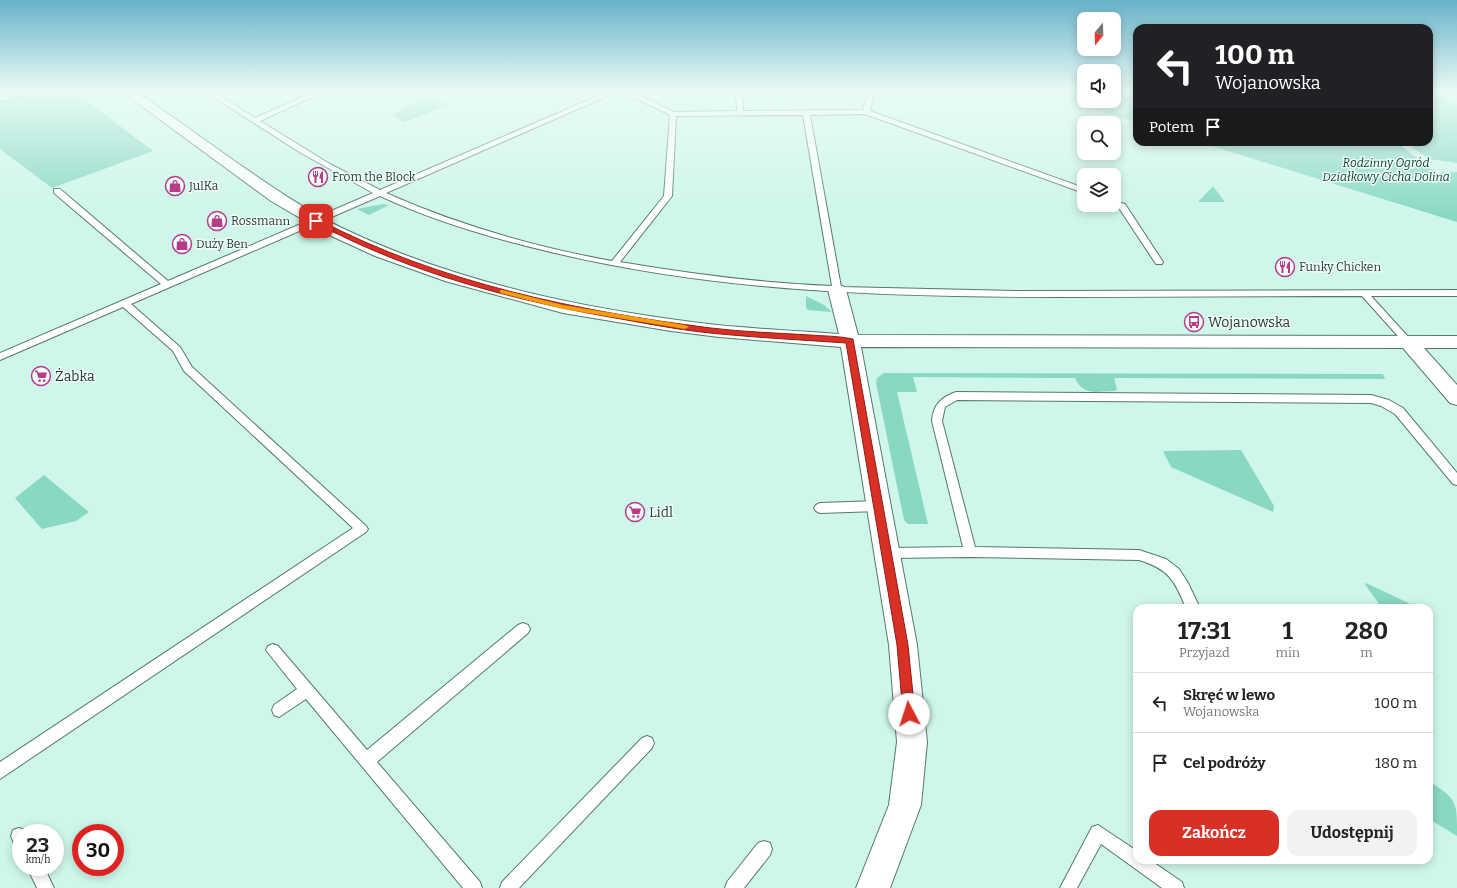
<!DOCTYPE html>
<html lang="pl">
<meta charset="utf-8">
<style>
:root{--surface:#fff;--page:#f2f2f2;--text:#222;--muted:#767676;--line:#e0e0e0;--accent:#d93025}
body{margin:0;font-family:Bitter,serif;background:var(--page);color:var(--text);height:100vh;display:flex;flex-direction:column;font-size:15px;white-space:nowrap}
*{box-sizing:border-box;margin:0}
p{font-size:13px;color:var(--muted)}
.icon{flex:none;width:22px;height:22px;fill:none;stroke:currentColor;stroke-width:2;stroke-linecap:round;stroke-linejoin:round}
.map{position:relative;flex:1;overflow:hidden}
.side{position:absolute;left:1133px;top:604px;width:300px;height:260px;display:flex;flex-direction:column;background:var(--surface);border-radius:12px;box-shadow:0 2px 10px #0003}
.side>*{flex:none}
.guide{position:absolute;left:1133px;top:24px;width:300px;height:122px;border-radius:12px;box-shadow:0 2px 10px #0003;background:#202124;color:#fff;overflow:hidden}
.needle{width:26px;rotate:199deg}
.buttons{position:absolute;left:1077px;top:12px;display:grid;gap:8px}
.buttons a{display:grid;place-items:center;width:44px;height:44px;border-radius:8px;background:var(--surface);box-shadow:0 2px 10px #0003;font-size:20px}
.speed{position:absolute;left:12px;top:824px;display:flex;gap:8px;font-size:20px;font-weight:700;text-align:center}
.speed>*{display:grid;place-content:center;width:52px;height:52px;border-radius:50%;background:var(--surface);box-shadow:0 2px 10px #0003;line-height:1}
.speed small{font-size:10px;font-weight:400}
.speed .limit{border:6px solid #d22;background:#fff;color:#111}
.pin{position:absolute;display:grid;place-items:center;width:34px;height:34px;color:#fff;margin:-17px;border-radius:8px;box-shadow:0 2px 6px #0006}
.me{position:absolute;width:44px;margin:-22px;rotate:355deg;stroke-linejoin:round;filter:drop-shadow(0 0 3px #0008)}
.turn{display:flex;align-items:center;gap:14px;height:84px;padding:0 16px;font-size:18px}
.turn .icon{width:52px;height:52px;stroke-width:2.5}
.turn b{display:block;font-size:28px;line-height:34px}
.then{display:flex;align-items:center;height:38px;padding:0 16px;background:#0003;gap:8px;font-size:15px}
.eta{display:flex;justify-content:space-evenly;align-items:center;height:68px;text-align:center}
.eta b{font-size:24px;font-weight:700;line-height:28px}
.cta{display:flex;gap:8px;margin-top:auto;padding:8px 16px}
.cta a{flex:1;height:46px;border-radius:12px;background:var(--accent);color:#fff;font-size:16px;font-weight:700;line-height:46px;text-align:center}
.cta a+a{background:var(--page);color:var(--text)}
ul{padding:0;list-style:none}
li{display:flex;align-items:center;gap:12px;height:60px;padding:0 16px;border-top:1px solid var(--line)}
li div{flex:1}
li b{display:block;font-size:15px}
li em{font-style:normal}
.map>svg:first-child{display:block}
</style>
<div class="map">
<svg width="1457" height="888" viewBox="0 0 1457 888">
<rect width="100%" height="100%" fill="#cef6ea"/>
<g fill="#89d8c3">
<path d="M 51,91 L 74,91 L 153,151 L 52,188 L 0,149 L 0,103 Z"/>
<path d="M 1037,91 L 1084,91 L 1084,101 L 1114,101 L 1114,91 L 1137,91 L 1137,123 Z"/>
<path d="M 1429,91 L 1433,91 L 1457,105 L 1457,163 L 1429,159 L 1405,142 L 1429,142 Z"/>
<path d="M 428,97 L 449,105 L 404,122 L 392,115 Z"/>
<path d="M 1199,142 L 1396,142 L 1436,173 L 1457,172 L 1457,222 Z"/>
<path d="M 1213,186 L 1225,202 L 1198,202 Z"/>
<path d="M 383,204 L 389,205 L 369,215 L 357,209 Z"/>
<path d="M 806,296 L 824,305 L 832,312 L 808,310 L 806,307 Z"/>
<path d="M 884,373 L 1383,374 L 1385,379 L 1114,378 L 1117,389 L 1115,391 C 1096,391 1084,397 1075,378 L 913,377 L 917,392 L 897,392 L 928,524 L 908,524 L 904,520 L 876,383 L 877,378 Z"/>
<path d="M 1241,450 L 1274,506 L 1273,512 L 1171,467 L 1163,451 Z"/>
<path d="M 44,475 L 89,512 L 76,521 L 42,529 L 15,498 Z"/>
<path d="M 1364,583 L 1368,584 L 1419,608 L 1382,608 Z"/>
<path d="M 1429,781 C 1457,800 1457,800 1457,836 L 1429,819 Z"/>
</g>
<g fill="none" stroke-linecap="round" stroke-linejoin="round">
<path fill="#48b097" fill-rule="evenodd" d="M 36,91 L 45,91 L 0,103 L 0,101 Z"/>
<g stroke="#54786d" stroke-width="2">
<g id="service">
<path d="M 204,91 L 212,91 L 255,118 L 316,91 L 325,91 L 260,121 L 330,164 L 380,190 L 609,91 L 619,91 L 386,193 C 458,225 535,247 612,261 L 664,196 L 670,115 L 621,91 L 630,91 L 674,112 L 737,111 L 736,91 L 742,91 L 743,111 L 863,110 L 869,91 L 875,91 L 870,111 L 1084,188 L 1084,193 L 865,114 L 810,115 L 841,287 L 1016,291 L 1457,290 L 1457,296 L 1371,296 L 1411,340 L 1413,342 L 1411,344 L 1405,344 L 1362,296 C 1260,296 1158,297 1057,297 C 888,297 720,292 555,253 C 495,239 436,222 380,196 L 131,304 L 180,347 L 192,367 L 366,526 L 368,529 L 366,532 L 0,779 L 0,762 L 353,528 L 184,371 L 173,351 L 123,307 L 0,360 L 0,353 L 161,284 L 54,193 L 54,189 L 60,189 L 168,281 L 373,193 L 301,153 ZM 803,115 L 832,286 C 761,283 690,274 620,262 L 672,196 L 676,116 Z"/>
<path d="M 1114,201 L 1125,204 L 1163,262 L 1162,264 L 1156,264 L 1119,208 L 1112,205 L 1114,205 Z"/>
<path d="M 956,392 L 1371,395 L 1389,400 L 1403,408 L 1457,473 L 1457,485 L 1453,484 L 1395,414 L 1381,406 L 1371,403 L 957,400 L 945,407 L 942,421 L 975,547 L 1139,550 L 1166,559 L 1179,569 L 1188,583 L 1200,608 L 1186,608 C 1175,581 1169,569 1139,560 L 970,557 L 887,558 L 883,557 L 881,553 L 883,549 L 887,548 L 963,547 L 932,421 C 933,405 941,397 956,392 Z"/>
<path d="M 878,501 L 882,503 L 884,506 L 882,509 L 878,511 L 820,513 L 816,511 L 814,508 L 816,505 L 820,503 Z"/>
<path d="M 523,623 L 528,625 L 530,629 L 528,633 L 377,762 L 480,882 L 482,888 L 463,888 L 306,699 L 279,717 L 274,715 L 272,710 L 274,705 L 297,689 L 266,650 L 268,646 L 273,644 L 278,646 L 367,750 L 518,625 Z"/>
<path d="M 647,736 L 652,738 L 654,743 L 652,748 L 519,888 L 500,888 L 502,882 L 642,738 Z"/>
<path d="M 1098,825 L 1137,851 L 1137,860 L 1150,860 L 1182,882 L 1184,888 L 1162,888 L 1101,844 L 1077,888 L 1060,888 L 1092,827 Z"/>
<path d="M 19,828 L 25,830 L 26,833 L 21,833 L 21,848 L 15,846 L 11,836 L 13,830 Z"/>
<path d="M 764,841 L 770,843 L 772,849 L 770,855 L 744,888 L 725,888 L 727,882 L 758,843 Z"/>
<path d="M 27,867 L 44,867 L 54,888 L 37,888 Z"/>
</g>
</g>
<g stroke="#54786d" stroke-width="2">
<path id="minor" d="M 121,91 L 136,91 C 168,114 201,137 233,160 C 268,184 303,209 342,228 C 459,284 589,310 717,325 C 757,329 798,331 839,334 L 828,290 L 831,286 L 837,285 L 843,286 L 846,290 L 858,335 L 1457,336 L 1457,348 L 1424,348 L 1457,385 L 1457,405 L 1450,403 L 1403,348 L 861,347 L 917,645 L 927,742 L 921,805 L 890,888 L 856,888 L 889,805 L 897,742 L 889,645 L 841,347 L 719,337 L 671,331 L 563,313 L 445,281 L 375,256 L 329,235 L 271,201 Z"/>
</g>
<use href="#service" fill="#fff" fill-rule="evenodd"/>
<use href="#minor" fill="#fff" fill-rule="evenodd"/>
</g>
<linearGradient id="sky" x2="0" y2="1"><stop stop-color="#68b2c8"/><stop offset="0.42" stop-color="#e9fbf6"/><stop offset="1" stop-color="#e9fbf6" stop-opacity="0"/></linearGradient>
<rect width="1457" height="216" fill="url(#sky)"/>
<path fill="#d93025" stroke="#8d1f18" d="M 314,220 L 319,220 C 440,283 576,311 711,328 C 744,332 777,333 810,335 C 824,336 839,336 853,339 L 908,645 L 915,714 L 913,718 L 909,720 L 905,718 L 903,714 L 897,645 L 846,343 C 804,340 762,338 720,334 C 686,331 654,325 621,319 C 515,301 409,273 314,222 Z"/>
<path fill="#f59e0b" d="M 500,290 L 503,290 L 563,305 L 685,325 L 689,327 L 685,329 L 563,309 L 500,293 Z"/>
<defs>
<g id="restaurant-ring" transform="scale(1)"><circle r="9.5" fill="#edfdf8" stroke="#b93a88" stroke-width="1.5"/><path d="M-5-6h1v4h1v-4h1v4h1v-4h1v5L-1.5 .5V6h-2V.5L-5-1ZM5-6V6H3V1.5H1.5Q1.5-4 5-6Z" fill="#b93a88"/></g>
<g id="shop-ring" transform="scale(1)"><circle r="9.5" fill="#edfdf8" stroke="#b93a88" stroke-width="1.5"/><path d="M-5-2.5h2.3a2.7 3.5 0 0 1 5.4 0H5L5.5 6h-11ZM-1.5-2.5h3a1.5 2.3 0 0 0-3 0Z" fill="#b93a88"/></g>
<g id="bus-ring" transform="scale(1)"><circle r="9.5" fill="#edfdf8" stroke="#b93a88" stroke-width="1.5"/><path d="M-5-6H5V4H4V6H2V4H-2V6H-4V4H-5ZM-3.5-4V0h7V-4ZM-3.5 1.2v1.5H-2V1.2ZM2 1.2v1.5H3.5V1.2Z" fill="#b93a88"/></g>
<g id="supermarket-ring" transform="scale(1)"><circle r="9.5" fill="#edfdf8" stroke="#b93a88" stroke-width="1.5"/><path d="M-6-5.5h2.5l.6 2H6L4.5 2H-2.5L-4.4-4H-6ZM-1.5 3.2a1.3 1.3 0 1 0 .1 0ZM3 3.2a1.3 1.3 0 1 0 .1 0Z" fill="#b93a88"/></g>
</defs>
<g fill-rule="evenodd">
<use href="#restaurant-ring" x="318" y="177"/>
<use href="#shop-ring" x="175" y="186"/>
<use href="#shop-ring" x="217" y="221"/>
<use href="#shop-ring" x="182" y="244"/>
<use href="#restaurant-ring" x="1285" y="267"/>
<use href="#bus-ring" x="1194" y="322"/>
<use href="#supermarket-ring" x="41" y="376"/>
<use href="#supermarket-ring" x="635" y="512"/>
</g>
<g text-anchor="middle" dominant-baseline="central" stroke-width="3" stroke-linejoin="round" paint-order="stroke">
<g font-size="12" font-style="italic" fill="#0c3c31" stroke="#edfdf8">
<text x="1386" y="163">Rodzinny Ogród<tspan x="1386" dy="14">Działkowy Cicha Dolina</tspan></text>
</g>
<g font-size="12" fill="#2a3a35" stroke="#edfdf8" text-anchor="start">
<text x="332" y="177">From the Block</text>
<text x="189" y="186">JulKa</text>
<text x="231" y="221">Rossmann</text>
<text x="196" y="244">Duży Ben</text>
<text x="1299" y="267">Funky Chicken</text>
</g>
<g font-size="14" fill="#2a3a35" stroke="#edfdf8" text-anchor="start">
<text x="1208" y="322">Wojanowska</text>
<text x="55" y="376">Żabka</text>
<text x="649" y="512">Lidl</text>
</g>
</g>
</svg>
<div class="buttons">
<a><svg class="needle" viewBox="-14 -14 28 28"><path d="M0-13l5 13h-10z" fill="#e53935"/><path d="M0 13l5-13h-10z" fill="#767676"/></svg></a>
<a><svg class="icon" aria-label="sound" viewBox="0 0 24 24"><path d="M4 9h4l5-4v14l-5-4H4zM17 9q2 3 0 6"/></svg></a>
<a><svg class="icon" aria-label="search" viewBox="0 0 24 24"><circle cx="10" cy="10" r="6"/><path d="M15 15l6 6"/></svg></a>
<a><svg class="icon" aria-label="layers" viewBox="0 0 24 24"><path d="M12 4l9 5-9 5-9-5zM3 14l9 5 9-5"/></svg></a>
</div>
<div class="speed"><div>23<small>km/h</small></div><div class="limit">30</div></div>
<div class="pin" style="left:316px;top:221px;background:#d93025"><svg class="icon" aria-label="arrive" viewBox="0 0 24 24"><path d="M6 21V4h12l-3 4 3 4H6"/></svg></div>
<svg class="me" style="left:909px;top:714px" viewBox="-20 -20 40 40"><circle r="19" fill="#fff"/><path d="M0-13L10 11 0 6-10 11z" fill="#d93025"/></svg>
<div class="guide">
<div class="turn"><svg class="icon" aria-label="left" viewBox="0 0 24 24"><path d="M17 20v-9H6M10 6l-5 5 5 5"/></svg><div><b>100 m</b>Wojanowska</div></div>
<div class="then">Potem<svg class="icon" aria-label="arrive" viewBox="0 0 24 24"><path d="M6 21V4h12l-3 4 3 4H6"/></svg></div>
</div>
<section class="side">
<div class="eta">
<div><b>17:31</b><p>Przyjazd</p></div>
<div><b>1</b><p>min</p></div>
<div><b>280</b><p>m</p></div>
</div>
<ul>
<li><svg class="icon" aria-label="left" viewBox="0 0 24 24"><path d="M17 20v-9H6M10 6l-5 5 5 5"/></svg><div><b>Skręć w lewo</b><p>Wojanowska</p></div><em>100 m</em></li>
<li><svg class="icon" aria-label="arrive" viewBox="0 0 24 24"><path d="M6 21V4h12l-3 4 3 4H6"/></svg><div><b>Cel podróży</b></div><em>180 m</em></li>
</ul>
<div class="cta"><a>Zakończ</a><a>Udostępnij</a></div>
</section>
</div>
